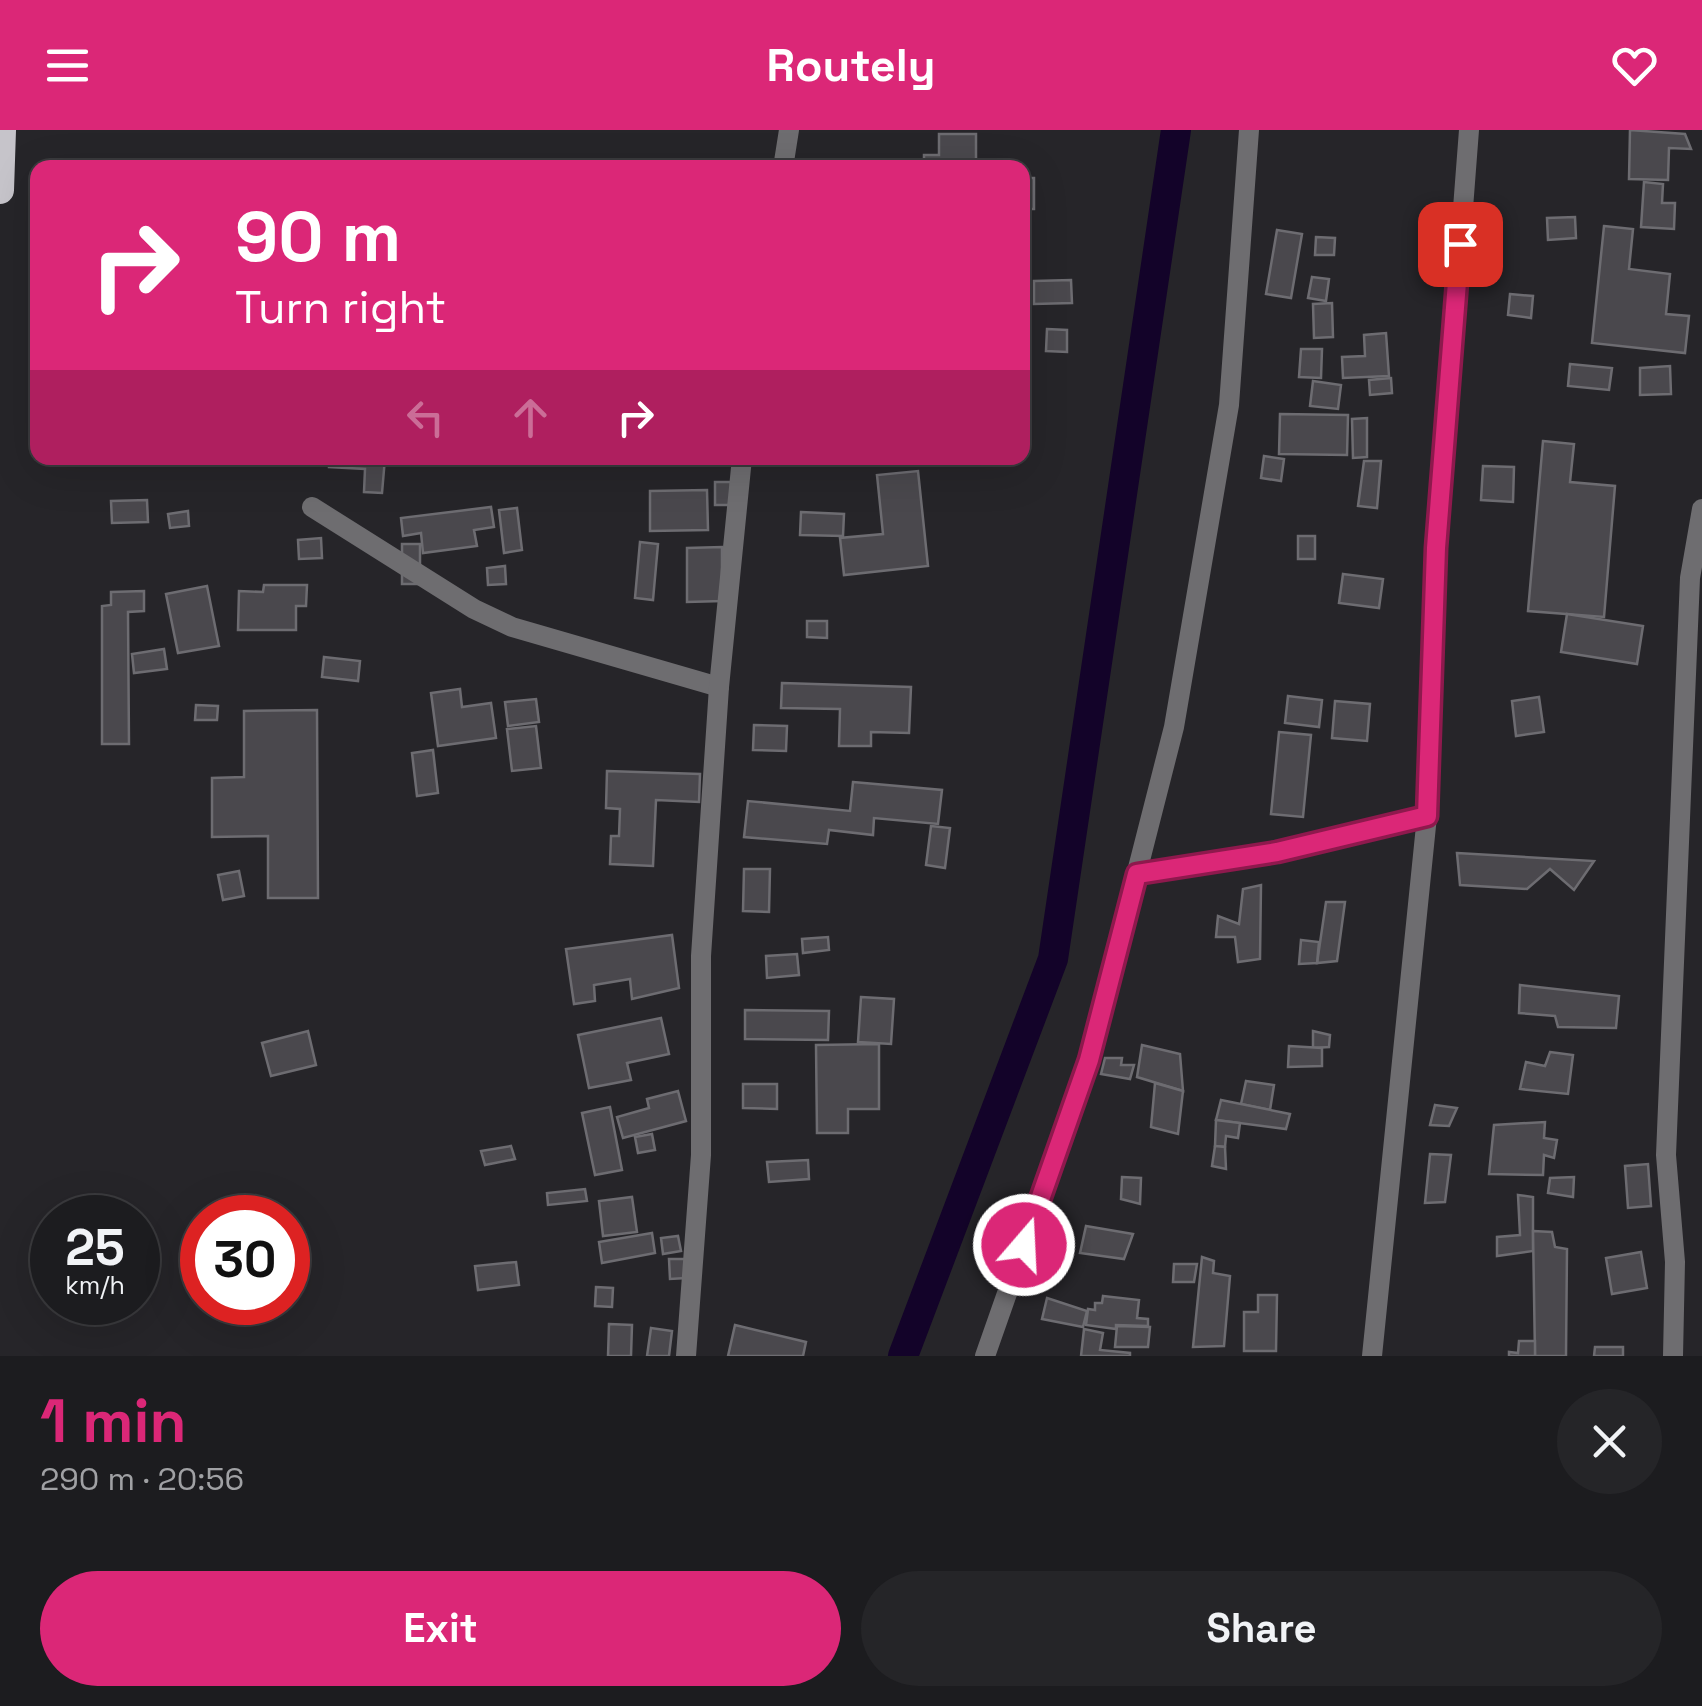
<!DOCTYPE html>
<meta charset="utf-8">
<style>
:root{--surface:#1c1c1f;--page:#252528;--text:#f1f3f6;--muted:#a0a1a4;--line:#3a3a3d;--accent:#db2777}
body{margin:0;font-family:"Space Grotesk",sans-serif;background:var(--page);color:var(--text);height:100vh;display:flex;flex-direction:column;font-size:38px;white-space:nowrap}
*{box-sizing:border-box;margin:0}
p{font-size:32px;color:var(--muted)}
.icon{flex:none;width:55px;height:55px;fill:none;stroke:currentColor;stroke-width:2;stroke-linecap:round;stroke-linejoin:round}
.map{position:relative;height:1226px;overflow:hidden}
.panel{display:flex;flex-direction:column;background:var(--surface);flex:1}
.panel>*{flex:none}
.guide{position:absolute;left:30px;top:30px;width:1000px;height:305px;border-radius:20px;box-shadow:0 10px 40px #0002,0 0 0 2px var(--line);background:#db2777;color:#fff;overflow:hidden}
.speed{position:absolute;left:30px;top:1065px;display:flex;gap:20px;font-size:50px;font-weight:700;text-align:center}
.speed>*{display:grid;place-content:center;width:130px;height:130px;border-radius:50%;background:var(--surface);box-shadow:0 10px 40px #0002,0 0 0 2px var(--line);line-height:1}
.speed small{font-size:25px;font-weight:400}
.speed .limit{border:15px solid #d22;background:#fff;color:#111}
.pin{position:absolute;display:grid;place-items:center;width:85px;height:85px;color:#fff;margin:-42px;border-radius:20px;box-shadow:0 5px 15px #0006}
.me{position:absolute;width:110px;margin:-55px;rotate:19deg;stroke-linejoin:round;filter:drop-shadow(0 0 8px #0008)}
.turn{display:flex;align-items:center;gap:35px;height:210px;padding:0 40px;font-size:45px}
.turn .icon{width:130px;height:130px;stroke-width:2.5}
.turn b{display:block;font-size:70px;line-height:85px}
.lanes{display:flex;align-items:center;height:95px;padding:0 40px;background:#0003;justify-content:center;gap:50px;direction:ltr}
.lanes .off{opacity:.35}
.round{display:grid;place-items:center;flex:none;width:105px;height:105px;border-radius:52px;background:var(--page)}
.overview{display:flex;align-items:center;justify-content:space-between;height:170px;padding:0 40px}
h1{font-size:60px;font-weight:700;line-height:75px;color:var(--accent)}
.action{display:flex;gap:20px;margin-top:auto;padding:20px 40px}
.action a{flex:1;height:115px;border-radius:60px;background:var(--accent);color:#fff;font-size:40px;font-weight:700;line-height:115px;text-align:center}
.action a+a{background:var(--page);color:var(--text)}
header{display:flex;justify-content:space-between;align-items:center;height:130px;padding:0 40px;background:var(--accent);color:#fff;font-size:45px;font-weight:700}
.map>svg:first-child{display:block}
</style>
<header><svg class="icon" aria-label="menu" viewBox="0 0 24 24"><path d="M4 6h16M4 12h16M4 18h16"/></svg>Routely<svg class="icon" aria-label="heart" viewBox="0 0 24 24"><path d="M12 20l-8-8c-3-5 5-10 8-4 3-6 11-1 8 4z"/></svg></header>
<div class="map">
<svg width="1702" height="1226" viewBox="0 0 1702 1226">
<rect width="100%" height="100%" fill="#262529"/>
<g fill="none" stroke-linecap="round" stroke-linejoin="round">
<path stroke="#130329" stroke-width="30" d="M 903,1226 L 1053,829 L 1176,0"/>
</g>
<g fill="#4a484d" stroke="#6d6c71" stroke-width="2.5">
<path d="M 1630,0 L 1685,4 L 1691,19 L 1669,18 L 1668,50 L 1629,49 Z"/>
<path d="M 939,4 L 976,4 L 976,38 L 924,38 L 924,25 L 939,25 Z"/>
<rect x="1022" y="48" width="12" height="31"/>
<path d="M 1644,52 L 1663,54 L 1662,73 L 1675,73 L 1674,99 L 1641,97 Z"/>
<path d="M 1575,87 L 1576,108 L 1548,110 L 1547,88 Z"/>
<path d="M 1604,96 L 1633,99 L 1629,139 L 1670,144 L 1666,184 L 1689,186 L 1685,223 L 1592,213 Z"/>
<path d="M 1277,100 L 1302,104 L 1291,168 L 1266,164 Z"/>
<path d="M 1316,107 L 1335,108 L 1334,125 L 1315,125 Z"/>
<path d="M 1312,147 L 1329,149 L 1326,171 L 1308,168 Z"/>
<path d="M 1071,150 L 1072,173 L 1034,174 L 1034,151 Z"/>
<path d="M 1510,164 L 1533,166 L 1531,188 L 1508,185 Z"/>
<path d="M 1332,173 L 1333,207 L 1314,208 L 1313,174 Z"/>
<path d="M 1047,199 L 1067,200 L 1067,222 L 1046,221 Z"/>
<path d="M 1386,203 L 1389,246 L 1343,248 L 1342,227 L 1365,226 L 1364,205 Z"/>
<path d="M 1301,219 L 1322,219 L 1321,248 L 1299,247 Z"/>
<path d="M 1570,234 L 1612,238 L 1609,260 L 1568,256 Z"/>
<path d="M 1670,236 L 1671,264 L 1640,265 L 1640,238 Z"/>
<path d="M 1391,248 L 1392,263 L 1370,265 L 1369,250 Z"/>
<path d="M 1313,251 L 1341,255 L 1338,279 L 1310,276 Z"/>
<path d="M 1280,284 L 1348,285 L 1347,325 L 1279,324 Z"/>
<path d="M 1367,288 L 1367,327 L 1353,328 L 1352,289 Z"/>
<path d="M 1543,311 L 1574,314 L 1570,352 L 1615,356 L 1604,487 L 1528,481 Z"/>
<path d="M 1264,326 L 1284,329 L 1281,351 L 1261,348 Z"/>
<path d="M 329,328 L 385,328 L 382,363 L 364,362 L 365,339 L 329,337 Z"/>
<path d="M 1364,331 L 1381,331 L 1377,378 L 1358,376 Z"/>
<path d="M 1483,336 L 1514,337 L 1513,372 L 1481,370 Z"/>
<path d="M 918,341 L 928,436 L 844,445 L 840,408 L 883,404 L 877,345 Z"/>
<rect x="715" y="352" width="16" height="23"/>
<path d="M 707,360 L 708,400 L 650,401 L 650,361 Z"/>
<path d="M 147,370 L 148,392 L 112,393 L 111,371 Z"/>
<path d="M 491,377 L 494,397 L 474,400 L 477,416 L 423,423 L 421,403 L 403,406 L 401,388 Z"/>
<path d="M 517,378 L 522,420 L 504,423 L 499,380 Z"/>
<path d="M 188,381 L 189,396 L 170,398 L 168,384 Z"/>
<path d="M 801,382 L 844,384 L 843,406 L 800,405 Z"/>
<rect x="1298" y="406" width="17" height="23"/>
<path d="M 321,408 L 322,428 L 299,429 L 298,410 Z"/>
<path d="M 640,412 L 658,414 L 653,470 L 635,468 Z"/>
<rect x="402" y="414" width="18" height="40"/>
<path d="M 722,417 L 722,471 L 687,472 L 687,418 Z"/>
<path d="M 505,436 L 506,454 L 488,455 L 487,438 Z"/>
<path d="M 1343,444 L 1383,449 L 1379,478 L 1339,473 Z"/>
<path d="M 264,455 L 307,455 L 306,476 L 296,476 L 296,500 L 238,500 L 239,461 L 263,462 Z"/>
<path d="M 207,456 L 219,516 L 178,523 L 166,464 Z"/>
<path d="M 144,461 L 144,481 L 128,482 L 129,614 L 102,614 L 102,476 L 111,475 L 111,462 Z"/>
<path d="M 1567,484 L 1643,496 L 1637,534 L 1561,522 Z"/>
<path d="M 807,491 L 827,491 L 827,508 L 807,507 Z"/>
<path d="M 164,519 L 167,539 L 134,543 L 132,524 Z"/>
<path d="M 324,527 L 360,531 L 358,551 L 322,547 Z"/>
<path d="M 782,553 L 911,557 L 909,603 L 871,602 L 871,616 L 839,616 L 840,579 L 781,578 Z"/>
<path d="M 460,559 L 462,577 L 491,573 L 496,608 L 438,616 L 431,563 Z"/>
<path d="M 1288,566 L 1322,570 L 1319,597 L 1285,593 Z"/>
<path d="M 1539,567 L 1544,602 L 1516,606 L 1512,571 Z"/>
<path d="M 536,569 L 539,592 L 508,596 L 505,572 Z"/>
<path d="M 1335,571 L 1370,574 L 1367,611 L 1332,608 Z"/>
<path d="M 196,575 L 218,576 L 217,590 L 195,590 Z"/>
<path d="M 317,580 L 318,768 L 268,768 L 268,706 L 212,707 L 212,648 L 244,647 L 244,581 Z"/>
<path d="M 754,595 L 787,596 L 786,621 L 753,620 Z"/>
<path d="M 536,596 L 541,638 L 512,641 L 507,599 Z"/>
<path d="M 1279,602 L 1311,605 L 1303,687 L 1271,684 Z"/>
<path d="M 433,620 L 438,663 L 417,666 L 412,623 Z"/>
<path d="M 607,641 L 700,644 L 699,672 L 656,670 L 653,736 L 610,734 L 611,706 L 619,706 L 620,679 L 606,678 Z"/>
<path d="M 853,652 L 942,660 L 938,694 L 874,688 L 873,705 L 829,700 L 827,714 L 744,707 L 748,671 L 850,681 Z"/>
<path d="M 931,696 L 950,698 L 945,738 L 926,735 Z"/>
<path d="M 1457,723 L 1594,731 L 1574,760 L 1550,739 L 1527,759 L 1460,755 Z"/>
<path d="M 744,739 L 770,739 L 769,782 L 743,781 Z"/>
<path d="M 239,741 L 244,766 L 223,770 L 218,745 Z"/>
<path d="M 1261,755 L 1260,829 L 1238,832 L 1235,807 L 1216,807 L 1218,786 L 1239,794 L 1243,759 Z"/>
<path d="M 1326,772 L 1345,772 L 1337,831 L 1317,833 Z"/>
<path d="M 672,805 L 679,858 L 632,869 L 630,849 L 594,855 L 595,871 L 574,874 L 566,819 Z"/>
<path d="M 828,807 L 829,820 L 803,823 L 802,809 Z"/>
<path d="M 1301,810 L 1319,812 L 1317,833 L 1299,834 Z"/>
<path d="M 797,824 L 799,845 L 767,848 L 766,826 Z"/>
<path d="M 1520,855 L 1619,866 L 1616,898 L 1558,897 L 1555,886 L 1519,883 Z"/>
<path d="M 861,867 L 894,869 L 891,914 L 858,912 Z"/>
<path d="M 745,880 L 829,881 L 828,910 L 745,909 Z"/>
<path d="M 661,888 L 669,924 L 627,933 L 631,950 L 589,958 L 578,905 Z"/>
<path d="M 308,901 L 316,935 L 271,946 L 262,913 Z"/>
<path d="M 1313,901 L 1330,905 L 1329,917 L 1313,918 Z"/>
<path d="M 879,914 L 879,979 L 848,979 L 848,1003 L 817,1003 L 816,915 Z"/>
<path d="M 1142,915 L 1180,924 L 1183,961 L 1137,947 Z"/>
<path d="M 1289,916 L 1322,918 L 1322,936 L 1288,937 Z"/>
<path d="M 1550,922 L 1573,925 L 1568,964 L 1520,959 L 1526,932 L 1545,936 Z"/>
<path d="M 1105,928 L 1122,928 L 1121,935 L 1134,935 L 1130,949 L 1101,944 Z"/>
<path d="M 1246,951 L 1274,955 L 1270,980 L 1241,974 Z"/>
<path d="M 1155,953 L 1183,961 L 1178,1004 L 1151,997 Z"/>
<path d="M 743,954 L 777,954 L 777,979 L 743,978 Z"/>
<path d="M 678,961 L 686,991 L 623,1008 L 617,987 L 649,978 L 647,969 Z"/>
<path d="M 1221,970 L 1290,984 L 1286,999 L 1216,990 Z"/>
<path d="M 1435,975 L 1457,978 L 1449,996 L 1430,995 Z"/>
<path d="M 610,977 L 622,1040 L 595,1045 L 582,983 Z"/>
<path d="M 1216,990 L 1240,993 L 1238,1008 L 1226,1006 L 1225,1017 L 1215,1016 Z"/>
<path d="M 1545,992 L 1544,1008 L 1557,1010 L 1554,1028 L 1544,1025 L 1543,1045 L 1489,1044 L 1494,995 Z"/>
<path d="M 652,1004 L 655,1020 L 638,1023 L 635,1007 Z"/>
<path d="M 511,1016 L 515,1029 L 485,1035 L 481,1021 Z"/>
<path d="M 1215,1016 L 1225,1017 L 1226,1039 L 1212,1036 Z"/>
<path d="M 1430,1024 L 1451,1025 L 1445,1072 L 1425,1073 Z"/>
<path d="M 808,1030 L 809,1049 L 769,1052 L 767,1032 Z"/>
<path d="M 1648,1034 L 1651,1076 L 1628,1078 L 1625,1036 Z"/>
<path d="M 1122,1047 L 1141,1048 L 1140,1074 L 1121,1069 Z"/>
<path d="M 1574,1047 L 1573,1067 L 1548,1063 L 1550,1048 Z"/>
<path d="M 585,1059 L 587,1071 L 548,1075 L 547,1063 Z"/>
<path d="M 1518,1065 L 1533,1067 L 1533,1121 L 1497,1126 L 1497,1107 L 1520,1105 Z"/>
<path d="M 632,1067 L 637,1102 L 603,1106 L 599,1071 Z"/>
<path d="M 1086,1096 L 1133,1104 L 1124,1129 L 1080,1123 Z"/>
<path d="M 1533,1101 L 1552,1102 L 1555,1117 L 1567,1119 L 1566,1226 L 1535,1226 Z"/>
<path d="M 652,1103 L 655,1123 L 602,1133 L 599,1112 Z"/>
<path d="M 678,1106 L 681,1121 L 663,1124 L 661,1108 Z"/>
<path d="M 1049,1115 L 1063,1119 L 1059,1142 L 1043,1133 Z"/>
<path d="M 1641,1122 L 1647,1158 L 1612,1164 L 1606,1128 Z"/>
<path d="M 1202,1127 L 1214,1131 L 1213,1143 L 1230,1146 L 1224,1216 L 1193,1217 Z"/>
<path d="M 669,1129 L 686,1129 L 686,1148 L 670,1149 Z"/>
<path d="M 516,1132 L 519,1155 L 478,1160 L 475,1136 Z"/>
<path d="M 1174,1134 L 1197,1134 L 1194,1152 L 1173,1152 Z"/>
<path d="M 596,1157 L 613,1158 L 612,1177 L 595,1176 Z"/>
<path d="M 1258,1165 L 1277,1165 L 1276,1221 L 1244,1221 L 1244,1182 L 1258,1182 Z"/>
<path d="M 1103,1166 L 1139,1170 L 1137,1188 L 1148,1189 L 1148,1196 L 1116,1195 L 1116,1199 L 1086,1195 L 1088,1179 L 1095,1180 L 1095,1173 L 1102,1173 Z"/>
<path d="M 1047,1168 L 1087,1181 L 1083,1197 L 1042,1189 Z"/>
<path d="M 609,1194 L 632,1195 L 631,1226 L 608,1226 Z"/>
<path d="M 735,1195 L 806,1212 L 803,1226 L 728,1226 Z"/>
<path d="M 1117,1196 L 1150,1197 L 1148,1217 L 1115,1217 Z"/>
<path d="M 651,1198 L 672,1201 L 669,1226 L 647,1226 Z"/>
<path d="M 1084,1199 L 1103,1203 L 1100,1220 L 1130,1223 L 1130,1226 L 1081,1226 Z"/>
<path d="M 1519,1211 L 1535,1211 L 1535,1226 L 1509,1226 L 1509,1222 L 1518,1223 Z"/>
<path d="M 1595,1217 L 1623,1217 L 1623,1226 L 1594,1226 Z"/>
</g>
<g fill="none" stroke-linecap="round" stroke-linejoin="round">
<g stroke="#6e6d70" stroke-width="20">
<path d="M 783,38 L 789,0"/>
<path d="M 312,377 L 474,479 L 512,497 L 719,557"/>
<path d="M 1137,744 L 1277,722 L 1427,686"/>
<path d="M 686,1226 L 701,1025 L 701,826 L 719,557 L 742,328"/>
<path d="M 985,1226 L 1089,930 L 1174,597 L 1229,275 L 1249,0"/>
<path d="M 1372,1226 L 1427,686 L 1437,418 L 1469,0"/>
<path d="M 1673,1226 L 1675,1132 L 1666,1025 L 1690,448 L 1702,379"/>
</g>
<path stroke="#c6c4ca" stroke-width="28" d="M 0,60 L 2,0"/>
</g>
<g fill="none" stroke-linecap="round" stroke-linejoin="round">
<g stroke="#8e194d" stroke-width="25">
<path id="route" d="M 1024,1115 L 1089,930 L 1137,744 L 1277,722 L 1427,686 L 1436,418 L 1460,114"/>
</g>
<use href="#route" stroke="#db2777" stroke-width="18"/>
</g>
</svg>
<div class="speed"><div>25<small>km/h</small></div><div class="limit">30</div></div>
<div class="pin" style="left:1460px;top:114px;background:#d93025"><svg class="icon" aria-label="arrive" viewBox="0 0 24 24"><path d="M6 21V4h12l-3 4 3 4H6"/></svg></div>
<svg class="me" style="left:1024px;top:1115px" viewBox="-20 -20 40 40"><circle r="17" fill="#db2777" stroke="#fff" stroke-width="3"/><path d="M0-11L8 9 0 5-8 9z" fill="#fff"/></svg>
<div class="guide">
<div class="turn"><svg class="icon" aria-label="right" viewBox="0 0 24 24"><path d="M7 20v-9h11M14 6l5 5-5 5"/></svg><div><b>90 m</b>Turn right</div></div>
<div class="lanes"><svg class="icon off" aria-label="left" viewBox="0 0 24 24"><path d="M17 20v-9H6M10 6l-5 5 5 5"/></svg><svg class="icon off" aria-label="ahead" viewBox="0 0 24 24"><path d="M12 20V5M6 11l6-6 6 6"/></svg><svg class="icon" aria-label="right" viewBox="0 0 24 24"><path d="M7 20v-9h11M14 6l5 5-5 5"/></svg></div>
</div>
</div>
<section class="panel">
<div class="overview"><div><h1>1 min</h1><p>290 m · 20:56</p></div><a class="round"><svg class="icon" aria-label="close" viewBox="0 0 24 24"><path d="M6 6l12 12M18 6L6 18"/></svg></a></div>
<div class="action"><a>Exit</a><a>Share</a></div>
</section>
